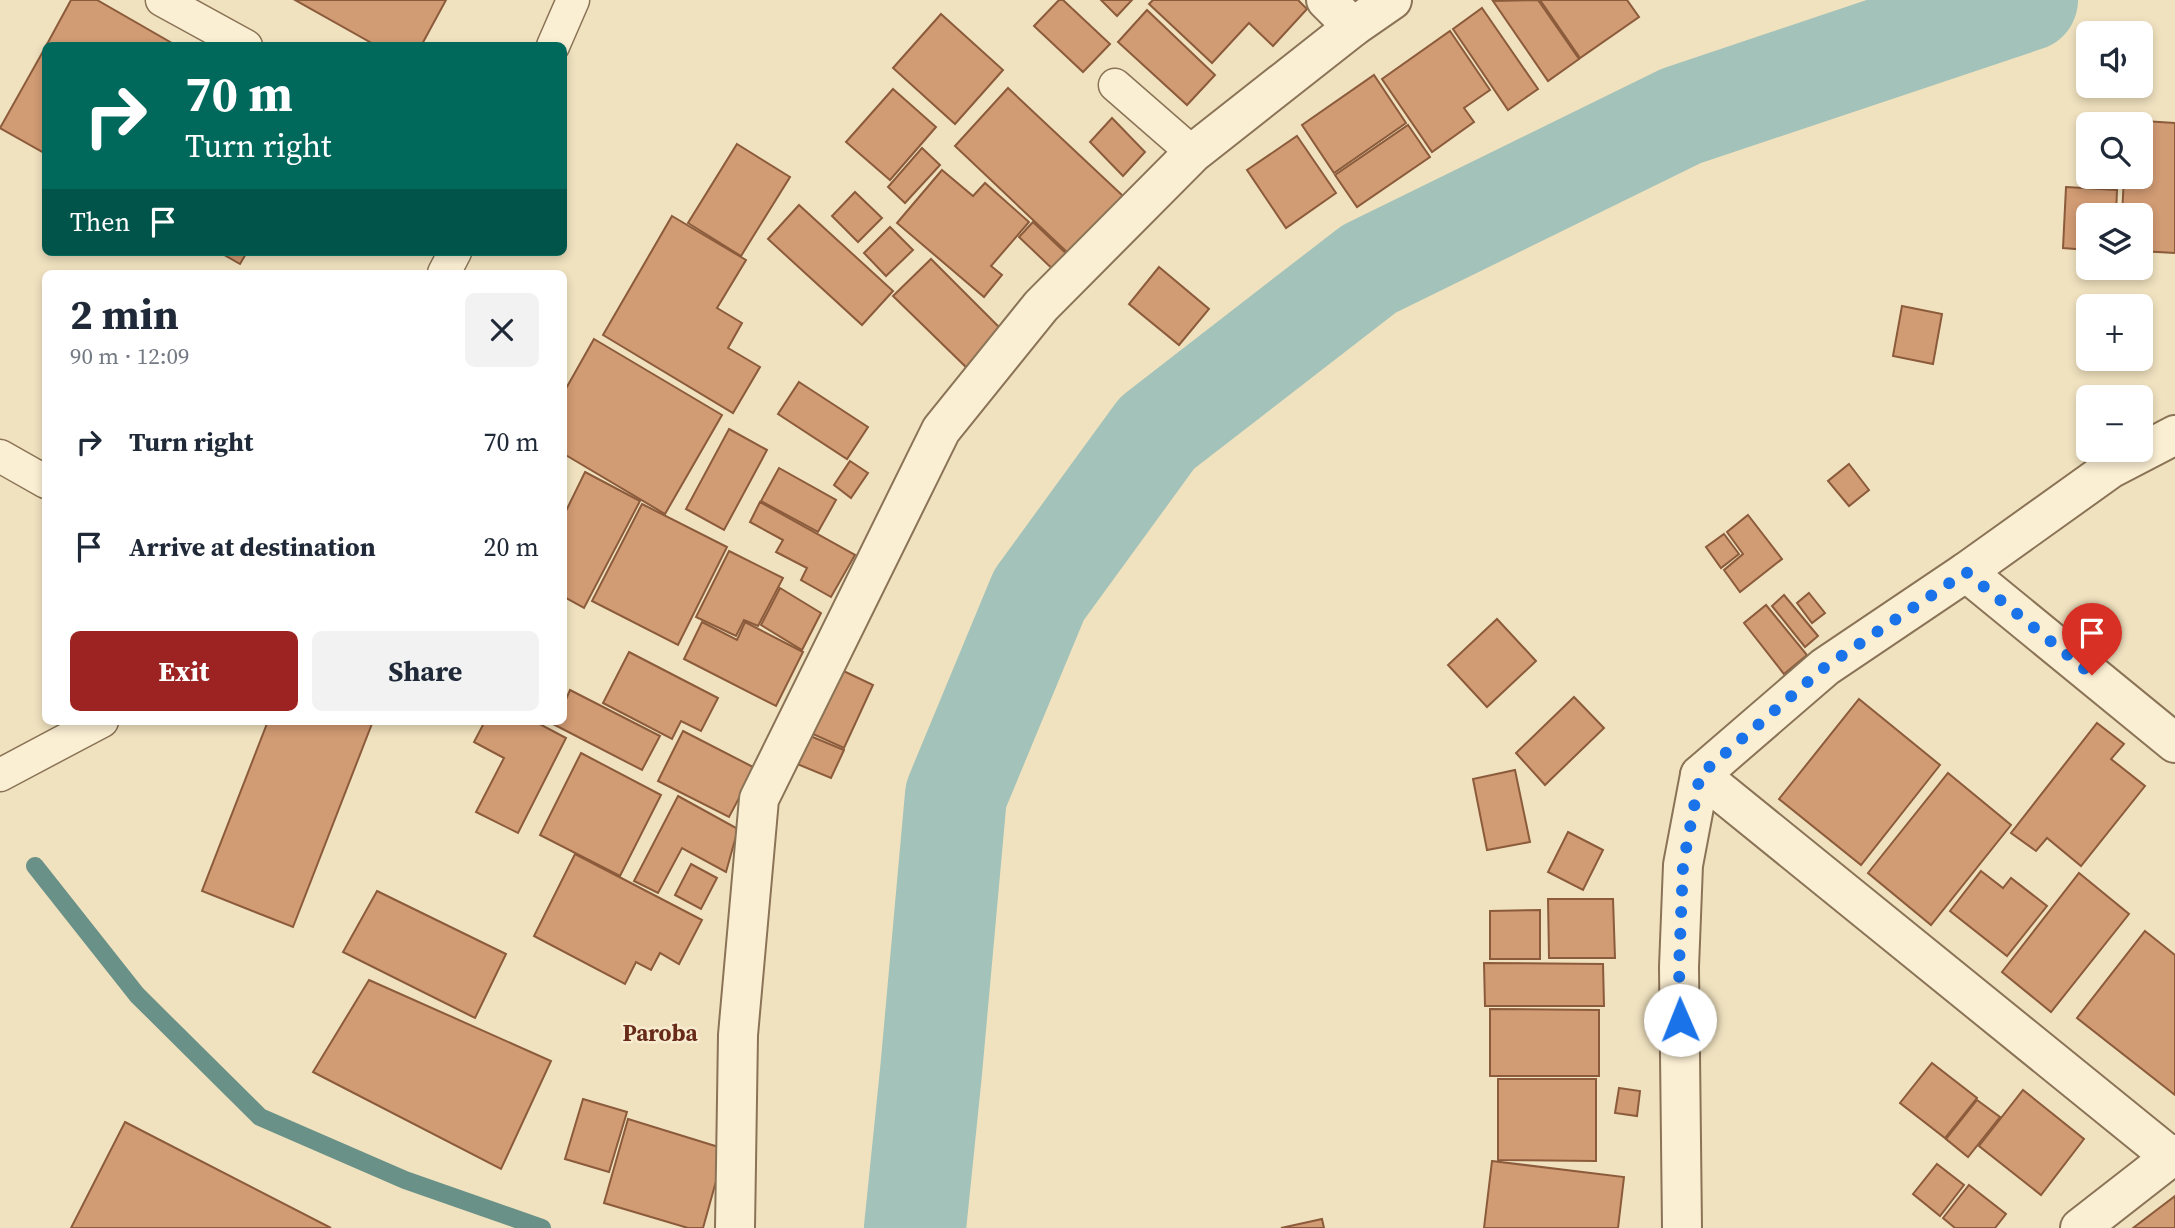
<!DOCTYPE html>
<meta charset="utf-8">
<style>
:root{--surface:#fff;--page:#f2f2f3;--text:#1f2937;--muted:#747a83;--accent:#9d2323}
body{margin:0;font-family:"Source Serif 4",serif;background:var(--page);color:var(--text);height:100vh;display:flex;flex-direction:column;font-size:26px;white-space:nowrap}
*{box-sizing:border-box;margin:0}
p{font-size:23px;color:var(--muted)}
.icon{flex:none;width:38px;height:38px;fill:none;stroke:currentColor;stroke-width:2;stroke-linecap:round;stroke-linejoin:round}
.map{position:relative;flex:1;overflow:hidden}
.side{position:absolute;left:42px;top:270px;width:525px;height:455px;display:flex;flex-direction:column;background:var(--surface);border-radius:10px;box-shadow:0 4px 10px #0003}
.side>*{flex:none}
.banner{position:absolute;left:42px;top:42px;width:525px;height:214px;border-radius:10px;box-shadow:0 4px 10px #0003;background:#00695c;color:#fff;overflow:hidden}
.tools{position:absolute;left:2076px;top:21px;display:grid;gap:14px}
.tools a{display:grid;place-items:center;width:77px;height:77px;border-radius:10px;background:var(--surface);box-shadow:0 4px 10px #0003;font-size:35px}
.pin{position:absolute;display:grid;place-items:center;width:60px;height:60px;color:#fff;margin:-72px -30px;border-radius:50% 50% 50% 0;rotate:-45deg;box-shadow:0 0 7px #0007}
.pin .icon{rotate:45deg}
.me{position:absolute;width:77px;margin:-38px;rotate:359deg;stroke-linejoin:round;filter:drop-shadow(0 0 5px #0008)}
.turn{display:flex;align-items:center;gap:24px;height:147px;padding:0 28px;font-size:32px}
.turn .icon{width:91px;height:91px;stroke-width:2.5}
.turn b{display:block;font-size:49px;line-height:60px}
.then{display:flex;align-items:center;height:66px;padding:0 28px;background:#0003;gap:14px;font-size:26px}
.round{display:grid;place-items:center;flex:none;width:74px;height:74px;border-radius:10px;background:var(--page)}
.headline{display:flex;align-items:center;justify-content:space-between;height:119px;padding:0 28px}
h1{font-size:42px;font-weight:700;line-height:52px}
.button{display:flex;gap:14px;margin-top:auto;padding:14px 28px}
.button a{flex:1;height:80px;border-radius:10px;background:var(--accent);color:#fff;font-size:28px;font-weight:700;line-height:80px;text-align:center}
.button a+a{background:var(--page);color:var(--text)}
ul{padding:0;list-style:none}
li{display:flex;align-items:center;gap:21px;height:105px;padding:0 28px}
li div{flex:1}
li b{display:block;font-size:26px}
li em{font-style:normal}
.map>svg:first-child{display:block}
</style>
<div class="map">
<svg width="2175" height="1228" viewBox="0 0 2175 1228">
<rect width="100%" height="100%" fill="#f0e2bf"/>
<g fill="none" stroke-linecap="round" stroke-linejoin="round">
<path stroke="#699187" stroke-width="18" d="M 35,866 L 137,995 L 260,1117 L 405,1180 L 542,1228"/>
<path stroke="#a3c2b9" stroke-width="102" d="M 915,1228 L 931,1072 L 956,795 L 1039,595 L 1157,433 L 1369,269 L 1681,116 L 2027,0"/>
</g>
<g fill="#d19b73" stroke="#8b5b3b" stroke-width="2">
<path d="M 71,0 L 97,0 L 177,46 L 46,46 Z"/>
<path d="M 295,0 L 446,0 L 421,46 L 377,46 Z"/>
<path d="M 1059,0 L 1063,0 L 1110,44 L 1083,72 L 1034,26 Z"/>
<path d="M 1101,0 L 1132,0 L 1117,16 Z"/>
<path d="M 1153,0 L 1298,0 L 1307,9 L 1273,46 L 1249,23 L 1212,63 L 1149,4 Z"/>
<path d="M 1538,0 L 1579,59 L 1548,81 L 1493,1 Z"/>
<path d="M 1540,0 L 1627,0 L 1639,17 L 1580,58 Z"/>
<path d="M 1482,8 L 1538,89 L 1508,110 L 1453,29 Z"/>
<path d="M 1147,10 L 1215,75 L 1187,105 L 1118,42 Z"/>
<path d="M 941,14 L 1003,70 L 955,124 L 893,68 Z"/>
<path d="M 1450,31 L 1490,90 L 1464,108 L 1474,122 L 1432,152 L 1382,79 Z"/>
<path d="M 46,46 L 46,154 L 0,128 Z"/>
<path d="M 1374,75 L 1406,123 L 1334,173 L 1302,125 Z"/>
<path d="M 1008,88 L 1123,196 L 1069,254 L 955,146 Z"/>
<path d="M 893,89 L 936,127 L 890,180 L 846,142 Z"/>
<path d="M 1112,118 L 1145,152 L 1123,176 L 1090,142 Z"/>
<path d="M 2128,120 L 2175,123 L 2175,253 L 2140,251 L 2140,215 L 2122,215 L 2124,177 L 2140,177 L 2140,124 L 2128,124 Z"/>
<path d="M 1408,125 L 1430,157 L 1357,207 L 1335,175 Z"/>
<path d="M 1297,136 L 1336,193 L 1286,228 L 1247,170 Z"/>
<path d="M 737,144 L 790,177 L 741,256 L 688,223 Z"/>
<path d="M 922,148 L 940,165 L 905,203 L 888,187 Z"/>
<path d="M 942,170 L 973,196 L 985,183 L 1029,222 L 991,266 L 1002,275 L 984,297 L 897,223 Z"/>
<path d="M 2066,187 L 2117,190 L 2116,215 L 2088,215 L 2088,250 L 2063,248 Z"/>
<path d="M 855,192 L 882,218 L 858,242 L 832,216 Z"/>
<path d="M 799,205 L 893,291 L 862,325 L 768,239 Z"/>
<path d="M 672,216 L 746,260 L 717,308 L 742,323 L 728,348 L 760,367 L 733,413 L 603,335 Z"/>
<path d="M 1033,222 L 1075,262 L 1061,277 L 1019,237 Z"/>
<path d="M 890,227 L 913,250 L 886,276 L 864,253 Z"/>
<path d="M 219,252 L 247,252 L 240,264 Z"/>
<path d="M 931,259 L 1006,334 L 970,371 L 893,296 Z"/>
<path d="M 1159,267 L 1209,309 L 1179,345 L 1129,304 Z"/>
<path d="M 1902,306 L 1942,314 L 1933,364 L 1893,356 Z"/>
<path d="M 594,339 L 722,415 L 665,514 L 564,454 L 564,392 Z"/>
<path d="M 799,382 L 868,427 L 847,459 L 778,414 Z"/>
<path d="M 729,429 L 767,450 L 724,530 L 686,509 Z"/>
<path d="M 850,461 L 868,473 L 851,498 L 834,485 Z"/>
<path d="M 1849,464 L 1869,490 L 1849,506 L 1828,481 Z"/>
<path d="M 779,468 L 836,500 L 818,532 L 761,501 Z"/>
<path d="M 585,472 L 640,501 L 584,608 L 564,597 L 564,515 Z"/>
<path d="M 760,502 L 855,555 L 831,597 L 801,580 L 807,568 L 776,552 L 783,540 L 750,522 Z"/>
<path d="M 642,504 L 727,547 L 678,645 L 592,601 Z"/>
<path d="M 1748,515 L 1782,559 L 1740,592 L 1724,570 L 1743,554 L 1727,532 Z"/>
<path d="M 1724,534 L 1739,554 L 1721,568 L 1706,547 Z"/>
<path d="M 729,551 L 783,578 L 758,626 L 744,620 L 736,636 L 696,617 Z"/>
<path d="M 780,588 L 821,613 L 802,650 L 761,625 Z"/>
<path d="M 1809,593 L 1825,613 L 1812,623 L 1797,603 Z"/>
<path d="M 1784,595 L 1818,636 L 1805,647 L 1772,606 Z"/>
<path d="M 1766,605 L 1807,655 L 1784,674 L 1744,623 Z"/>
<path d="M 1497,619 L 1536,661 L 1487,707 L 1448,665 Z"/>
<path d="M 702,622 L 737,640 L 745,622 L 803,652 L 776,706 L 684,659 Z"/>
<path d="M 629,652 L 718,698 L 701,731 L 681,721 L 672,739 L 603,703 Z"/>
<path d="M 833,666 L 873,685 L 844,748 L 804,730 Z"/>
<path d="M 570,690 L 660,736 L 642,770 L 553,724 L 555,721 L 564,721 L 564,704 Z"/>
<path d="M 1574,697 L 1604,728 L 1545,785 L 1516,753 Z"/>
<path d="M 1859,699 L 1940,765 L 1861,865 L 1779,799 Z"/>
<path d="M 268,721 L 373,721 L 293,927 L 202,891 Z"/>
<path d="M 485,721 L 534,721 L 566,738 L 518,833 L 476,812 L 504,758 L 474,742 Z"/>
<path d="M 2097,723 L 2124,744 L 2111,759 L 2145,786 L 2081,866 L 2047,838 L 2036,851 L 2011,833 Z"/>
<path d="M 683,731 L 755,768 L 729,817 L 658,781 Z"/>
<path d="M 803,733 L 844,750 L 831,778 L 790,761 Z"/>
<path d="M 581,753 L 661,795 L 620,876 L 540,835 Z"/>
<path d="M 1515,770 L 1530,842 L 1487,850 L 1473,779 Z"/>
<path d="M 1948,773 L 2011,825 L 1931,925 L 1868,873 Z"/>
<path d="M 678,796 L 738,829 L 726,872 L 682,848 L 658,893 L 634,881 Z"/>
<path d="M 1568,832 L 1603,850 L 1583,890 L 1548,872 Z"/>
<path d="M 575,854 L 702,920 L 679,964 L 660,953 L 651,970 L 636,962 L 625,984 L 534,936 Z"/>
<path d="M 691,864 L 717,878 L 701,909 L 675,895 Z"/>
<path d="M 1981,871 L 2003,888 L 2011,878 L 2047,906 L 2007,956 L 1950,911 Z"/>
<path d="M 2079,873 L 2129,914 L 2051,1012 L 2002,972 Z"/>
<path d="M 377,891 L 506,954 L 475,1018 L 343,952 Z"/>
<path d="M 1548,899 L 1613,899 L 1615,958 L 1549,958 Z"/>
<path d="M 1540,910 L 1540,959 L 1490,959 L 1490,911 Z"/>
<path d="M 2145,931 L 2175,955 L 2175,1095 L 2077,1018 Z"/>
<path d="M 1484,963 L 1603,964 L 1604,1006 L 1485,1006 Z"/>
<path d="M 369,980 L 551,1061 L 501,1169 L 313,1072 Z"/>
<path d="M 1490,1009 L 1599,1010 L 1599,1076 L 1490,1076 Z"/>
<path d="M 1932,1063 L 1977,1098 L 1945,1138 L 1900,1103 Z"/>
<path d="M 1498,1079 L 1596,1079 L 1596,1161 L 1498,1160 Z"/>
<path d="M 1619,1088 L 1640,1091 L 1637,1116 L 1615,1113 Z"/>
<path d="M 2023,1090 L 2084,1139 L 2041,1195 L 1979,1146 Z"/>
<path d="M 583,1099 L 627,1112 L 609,1172 L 565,1159 Z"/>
<path d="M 1977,1100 L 2000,1117 L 1968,1157 L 1946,1139 Z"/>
<path d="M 628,1119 L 725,1149 L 703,1228 L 688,1228 L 604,1203 Z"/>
<path d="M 125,1122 L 331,1228 L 71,1228 Z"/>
<path d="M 1492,1161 L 1624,1177 L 1618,1228 L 1484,1228 Z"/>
<path d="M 1937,1164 L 1964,1185 L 1940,1216 L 1913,1194 Z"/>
<path d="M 1969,1185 L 2006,1214 L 1995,1228 L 1955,1228 L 1943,1218 Z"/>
<path d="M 2175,1196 L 2175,1228 L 2133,1228 Z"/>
<path d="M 1322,1219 L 1324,1228 L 1281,1228 Z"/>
</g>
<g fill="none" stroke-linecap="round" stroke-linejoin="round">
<g stroke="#8a7356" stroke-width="35">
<g id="service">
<path d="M 162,0 L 246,46"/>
<path d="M 553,46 L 573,0"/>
<path d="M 1115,85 L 1193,153"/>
<path d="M 444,273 L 455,252"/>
<path d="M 0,456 L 46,482"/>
<path d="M 0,775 L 102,721"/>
</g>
</g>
<g stroke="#8a7356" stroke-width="42">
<g id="minor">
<path d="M 1326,0 L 1353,27"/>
<path d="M 1966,572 L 2175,743"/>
<path d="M 1700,775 L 2171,1157"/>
<path d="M 735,1228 L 738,1035 L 759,799 L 941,430 L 1041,306 L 1193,153 L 1353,27 L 1392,0"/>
<path d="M 1682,1228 L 1679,967 L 1683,865 L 1700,775 L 1825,667 L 1966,572 L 2110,469 L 2175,435"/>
<path d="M 2080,1228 L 2175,1154"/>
</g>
</g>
<use href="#service" stroke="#fbefd3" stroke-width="32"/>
<use href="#minor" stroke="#fbefd3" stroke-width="38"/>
</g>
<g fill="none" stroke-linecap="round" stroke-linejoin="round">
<path stroke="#1a73e8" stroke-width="12" stroke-dasharray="0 21.6" d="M 1680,1020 L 1679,967 L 1683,865 L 1700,775 L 1825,667 L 1966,572 L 2092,675"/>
</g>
<g text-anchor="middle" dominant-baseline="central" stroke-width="5" stroke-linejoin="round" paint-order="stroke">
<g font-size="23" font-weight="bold" fill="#682a19" stroke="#f7eccf">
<text x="660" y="1033">Paroba</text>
</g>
</g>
</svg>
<div class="tools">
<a><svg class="icon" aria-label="sound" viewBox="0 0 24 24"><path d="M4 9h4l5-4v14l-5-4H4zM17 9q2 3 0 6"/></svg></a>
<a><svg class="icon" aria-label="search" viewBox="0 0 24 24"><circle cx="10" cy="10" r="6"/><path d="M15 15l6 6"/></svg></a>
<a><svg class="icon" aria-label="layers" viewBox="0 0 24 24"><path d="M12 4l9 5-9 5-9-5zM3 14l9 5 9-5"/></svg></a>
<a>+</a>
<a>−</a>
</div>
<div class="pin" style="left:2092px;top:675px;background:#d93025"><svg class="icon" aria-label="arrive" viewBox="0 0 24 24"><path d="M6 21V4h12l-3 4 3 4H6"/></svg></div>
<svg class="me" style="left:1680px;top:1020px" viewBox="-20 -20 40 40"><circle r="19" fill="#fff"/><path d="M0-13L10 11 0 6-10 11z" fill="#1a73e8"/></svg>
<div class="banner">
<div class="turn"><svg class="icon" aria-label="right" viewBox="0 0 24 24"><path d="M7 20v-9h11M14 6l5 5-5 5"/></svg><div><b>70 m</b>Turn right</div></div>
<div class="then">Then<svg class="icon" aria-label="arrive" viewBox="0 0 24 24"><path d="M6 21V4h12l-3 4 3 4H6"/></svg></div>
</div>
<section class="side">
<div class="headline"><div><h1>2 min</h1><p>90 m · 12:09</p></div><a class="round"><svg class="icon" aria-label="close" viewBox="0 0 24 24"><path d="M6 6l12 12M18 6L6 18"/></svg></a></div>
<ul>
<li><svg class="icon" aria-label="right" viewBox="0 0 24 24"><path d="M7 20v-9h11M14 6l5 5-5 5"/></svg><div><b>Turn right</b></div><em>70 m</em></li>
<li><svg class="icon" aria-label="arrive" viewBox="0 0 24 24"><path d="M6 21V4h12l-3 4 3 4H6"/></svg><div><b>Arrive at destination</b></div><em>20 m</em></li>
</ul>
<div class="button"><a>Exit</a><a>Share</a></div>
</section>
</div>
